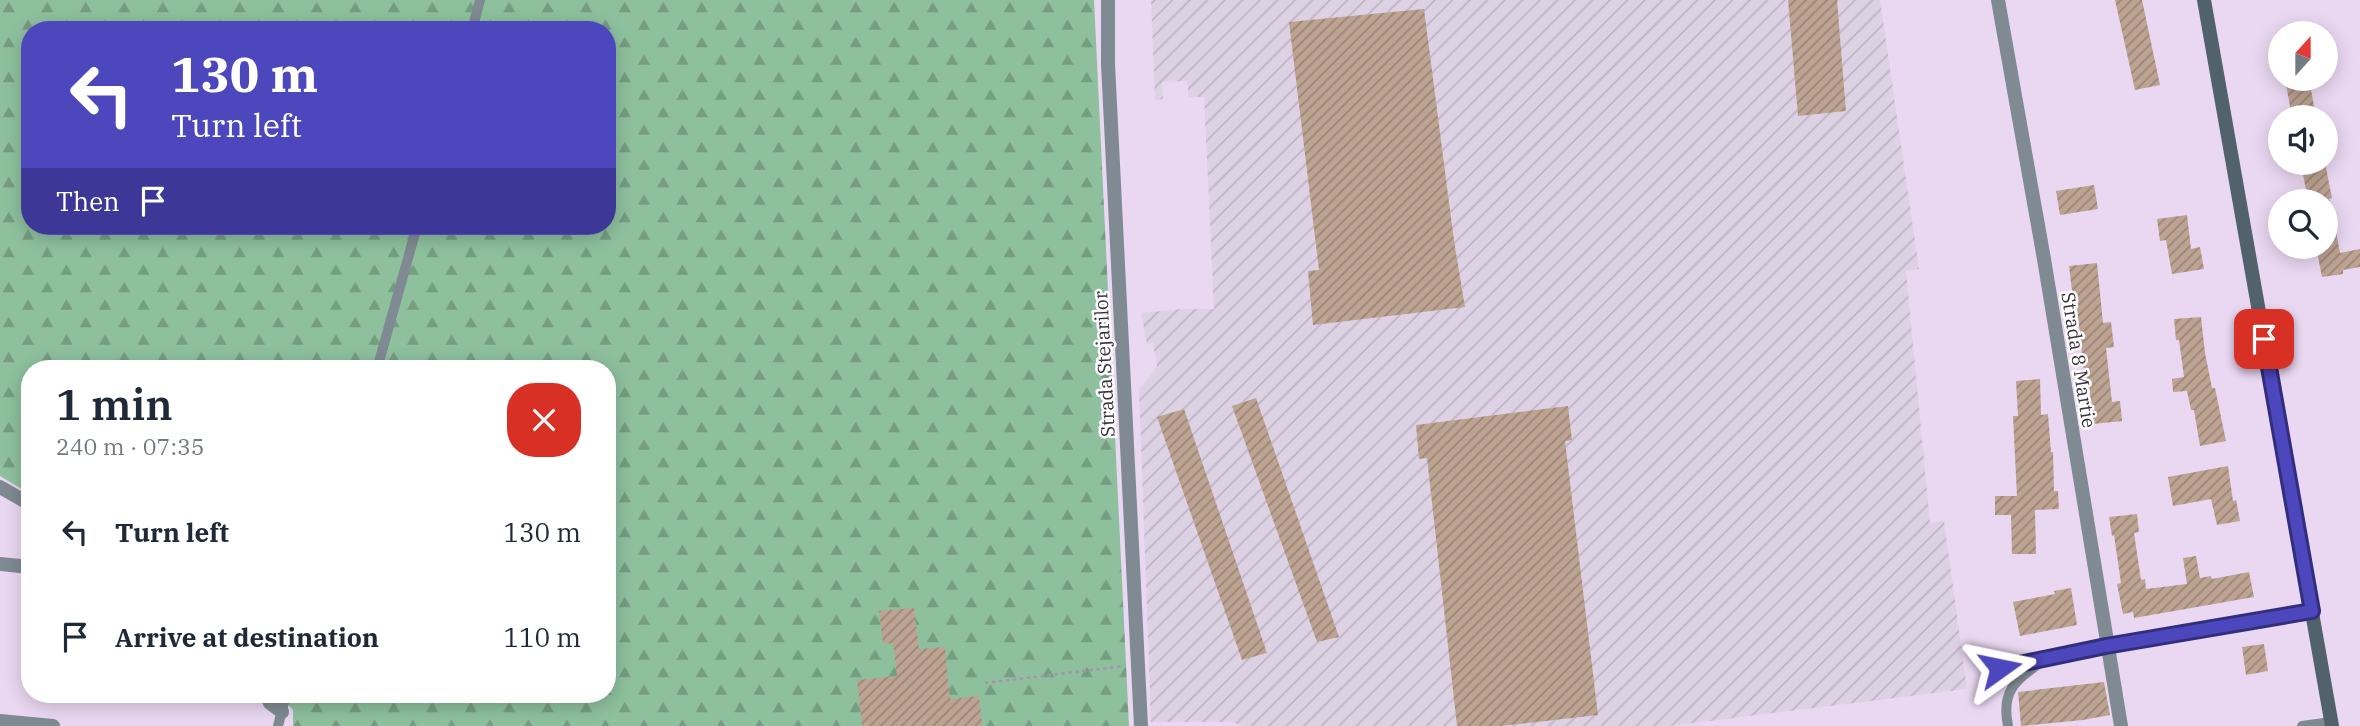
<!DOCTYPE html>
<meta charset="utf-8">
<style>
:root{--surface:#fff;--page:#f2f2f3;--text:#1f2937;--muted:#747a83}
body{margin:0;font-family:"IBM Plex Serif",serif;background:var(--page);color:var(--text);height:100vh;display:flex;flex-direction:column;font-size:26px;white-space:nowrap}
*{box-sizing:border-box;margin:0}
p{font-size:23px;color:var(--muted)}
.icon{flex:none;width:38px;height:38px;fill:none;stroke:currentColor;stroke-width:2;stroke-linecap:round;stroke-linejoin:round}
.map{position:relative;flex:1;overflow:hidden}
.sheet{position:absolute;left:21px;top:360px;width:595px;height:343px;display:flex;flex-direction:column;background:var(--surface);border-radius:28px;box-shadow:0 4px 18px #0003}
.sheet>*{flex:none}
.banner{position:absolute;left:21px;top:21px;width:595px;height:214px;border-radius:28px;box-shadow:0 4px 18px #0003;background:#4d47be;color:#fff;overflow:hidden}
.needle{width:46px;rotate:21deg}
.fabs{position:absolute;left:2268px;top:21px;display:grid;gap:14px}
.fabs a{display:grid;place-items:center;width:70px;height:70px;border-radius:50%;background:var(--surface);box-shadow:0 4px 18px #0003;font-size:35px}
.pin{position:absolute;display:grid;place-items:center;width:60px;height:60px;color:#fff;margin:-30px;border-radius:14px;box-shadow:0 4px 10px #0006}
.me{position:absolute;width:77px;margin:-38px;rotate:78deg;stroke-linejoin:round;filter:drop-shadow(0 0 5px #0008)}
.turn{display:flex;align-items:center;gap:24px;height:147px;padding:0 35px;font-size:32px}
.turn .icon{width:91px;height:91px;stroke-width:2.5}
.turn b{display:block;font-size:49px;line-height:60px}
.then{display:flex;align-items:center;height:66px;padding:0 35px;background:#0003;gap:14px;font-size:26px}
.round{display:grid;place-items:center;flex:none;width:74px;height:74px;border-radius:28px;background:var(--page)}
.head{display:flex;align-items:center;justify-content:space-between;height:119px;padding:0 35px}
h1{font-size:42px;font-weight:600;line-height:52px}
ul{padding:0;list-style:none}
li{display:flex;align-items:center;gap:21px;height:105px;padding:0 35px}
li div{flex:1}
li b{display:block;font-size:26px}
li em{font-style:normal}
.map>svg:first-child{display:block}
</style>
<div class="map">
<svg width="2360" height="726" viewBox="0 0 2360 726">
<defs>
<pattern id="industrial-furrows" width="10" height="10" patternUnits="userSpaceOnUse" patternTransform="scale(1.75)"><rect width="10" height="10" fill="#ddd1e4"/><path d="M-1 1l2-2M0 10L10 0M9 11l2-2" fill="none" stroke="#beb4c4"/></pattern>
<pattern id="forest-firs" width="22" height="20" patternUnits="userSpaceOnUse" patternTransform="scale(1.75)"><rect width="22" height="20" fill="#8ec09e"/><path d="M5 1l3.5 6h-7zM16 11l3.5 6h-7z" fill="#759d82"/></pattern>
<pattern id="building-hatch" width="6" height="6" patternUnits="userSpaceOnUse" patternTransform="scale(1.75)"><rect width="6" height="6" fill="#bda391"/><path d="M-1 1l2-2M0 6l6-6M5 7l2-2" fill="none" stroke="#9b8578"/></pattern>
</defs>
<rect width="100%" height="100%" fill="#ead8f2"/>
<path fill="url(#industrial-furrows)" d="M 1151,0 L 1880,0 L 1919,269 L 1906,271 L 1930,523 L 1944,521 L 1967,689 L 1670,726 L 1243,726 L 1231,722 L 1151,722 L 1139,389 L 1157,367 L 1153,343 L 1147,344 L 1141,313 L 1180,309 L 1214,309 L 1204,97 L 1189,97 L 1187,81 L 1162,82 L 1163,99 L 1155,100 Z"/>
<path fill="url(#forest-firs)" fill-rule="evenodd" d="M 0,0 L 1094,0 L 1129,726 L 293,726 L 293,710 L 279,695 L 607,695 L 607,369 L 30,369 L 30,494 L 0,476 ZM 30,30 L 607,30 L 607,226 L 30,226 Z"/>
<g fill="url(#building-hatch)">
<path d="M 1788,0 L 1837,0 L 1846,111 L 1798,116 Z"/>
<path d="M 2115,0 L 2142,0 L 2160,85 L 2135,90 Z"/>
<path d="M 1424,9 L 1454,241 L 1465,307 L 1313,325 L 1308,271 L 1319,270 L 1289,22 Z"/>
<path d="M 2285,79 L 2309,79 L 2316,117 L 2292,117 Z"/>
<path d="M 2301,163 L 2325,163 L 2332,198 L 2329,199 L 2330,201 L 2308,201 Z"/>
<path d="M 2094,185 L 2098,209 L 2060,215 L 2056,191 Z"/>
<path d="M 2187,215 L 2191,249 L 2200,247 L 2204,269 L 2172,274 L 2166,240 L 2160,241 L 2157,219 Z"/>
<path d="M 2333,216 L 2340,253 L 2360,249 L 2360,267 L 2343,270 L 2343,274 L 2322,277 L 2316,247 L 2326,247 L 2326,217 Z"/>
<path d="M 2097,263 L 2103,323 L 2111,322 L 2114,347 L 2106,348 L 2112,402 L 2120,401 L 2122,421 L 2093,424 L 2089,382 L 2085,382 L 2077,307 L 2074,307 L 2069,266 Z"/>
<path d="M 2201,317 L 2205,353 L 2212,388 L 2215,388 L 2226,441 L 2200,446 L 2194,410 L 2191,410 L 2187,391 L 2173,392 L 2172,379 L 2184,377 L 2179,340 L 2176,340 L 2174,319 Z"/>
<path d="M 2040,379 L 2041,415 L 2048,414 L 2051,452 L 2053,452 L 2054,491 L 2058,491 L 2059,509 L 2035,510 L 2036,554 L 2012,554 L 2011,515 L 1995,515 L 1995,496 L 2017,496 L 2013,416 L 2018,416 L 2016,381 Z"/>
<path d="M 1256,398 L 1339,637 L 1317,642 L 1232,406 Z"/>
<path d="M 1568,406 L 1572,440 L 1565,441 L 1598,715 L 1501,726 L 1457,726 L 1427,458 L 1419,459 L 1416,425 Z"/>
<path d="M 1184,409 L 1267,653 L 1242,660 L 1157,417 Z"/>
<path d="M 2228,466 L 2233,501 L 2236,500 L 2240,521 L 2217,525 L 2211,499 L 2173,506 L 2168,477 Z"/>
<path d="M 2137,514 L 2139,532 L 2134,533 L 2141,580 L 2145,579 L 2146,589 L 2187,584 L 2183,558 L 2196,556 L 2200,578 L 2211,576 L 2212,579 L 2249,572 L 2254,597 L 2134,618 L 2133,612 L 2123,614 L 2117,584 L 2121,583 L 2114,535 L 2112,536 L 2109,517 Z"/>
<path d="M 2071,588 L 2077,625 L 2020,636 L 2013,602 L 2055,594 L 2054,591 Z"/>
<path d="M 914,608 L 919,649 L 945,647 L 950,699 L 979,696 L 982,726 L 862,726 L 857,680 L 897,676 L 893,643 L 883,644 L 879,611 Z"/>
<path d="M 2264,644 L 2268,671 L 2246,675 L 2242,647 Z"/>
<path d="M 2104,682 L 2110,715 L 2083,720 L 2021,726 L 2018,692 Z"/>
</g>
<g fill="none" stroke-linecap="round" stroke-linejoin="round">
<path stroke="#a496aa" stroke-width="2.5" stroke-dasharray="3.5 3.5" stroke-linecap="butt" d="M 985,683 L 1124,666"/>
<g stroke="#7f8a92" stroke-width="10">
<path d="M 472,30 L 480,0"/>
<path d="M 377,369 L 417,226"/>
<path d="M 278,726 L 286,695"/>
<path d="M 2008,726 C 2001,691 2015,681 2041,662"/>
<path d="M 2302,726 L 2331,722"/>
</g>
<g stroke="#7f8a92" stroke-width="14">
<path d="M 1108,0 L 1108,64 L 1141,726"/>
<path d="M 1998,0 L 2044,259 L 2121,726"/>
<path d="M 0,487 L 30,504"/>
<path d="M 0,564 L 30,567"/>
<path d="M 2000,668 L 2106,646 L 2312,611"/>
<path d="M 267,695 L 270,703 L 282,712"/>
<path d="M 0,721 L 53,726"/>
</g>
<path stroke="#52626d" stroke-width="14" d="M 2204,0 L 2332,726"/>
</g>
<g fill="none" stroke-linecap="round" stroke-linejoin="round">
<g stroke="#322e7c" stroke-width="18">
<path id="route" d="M 2000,668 L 2106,646 L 2312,611 L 2264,339"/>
</g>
<use href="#route" stroke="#4d47be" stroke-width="12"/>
</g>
<g text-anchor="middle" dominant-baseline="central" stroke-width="5" stroke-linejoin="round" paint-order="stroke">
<g font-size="19" fill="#39323c" stroke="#fff">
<text transform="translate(2079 360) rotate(81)">Strada 8 Martie</text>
<text transform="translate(1104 364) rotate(-93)">Strada Stejarilor</text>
</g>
</g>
</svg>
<div class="fabs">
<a><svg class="needle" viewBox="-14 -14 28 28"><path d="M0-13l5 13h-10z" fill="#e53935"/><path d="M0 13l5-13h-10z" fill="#747a83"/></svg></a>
<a><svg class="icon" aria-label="sound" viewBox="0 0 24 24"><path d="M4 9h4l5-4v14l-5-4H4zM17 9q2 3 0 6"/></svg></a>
<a><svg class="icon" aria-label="search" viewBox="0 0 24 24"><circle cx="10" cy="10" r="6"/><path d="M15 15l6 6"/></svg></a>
</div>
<div class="pin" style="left:2264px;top:339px;background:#d93025"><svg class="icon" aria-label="arrive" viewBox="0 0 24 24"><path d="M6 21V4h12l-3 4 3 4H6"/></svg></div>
<svg class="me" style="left:2000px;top:668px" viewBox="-20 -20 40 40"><path d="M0-17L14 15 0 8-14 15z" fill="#4d47be" stroke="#fff" stroke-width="4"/></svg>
<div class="banner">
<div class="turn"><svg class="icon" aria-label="left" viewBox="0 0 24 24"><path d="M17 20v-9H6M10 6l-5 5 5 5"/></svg><div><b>130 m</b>Turn left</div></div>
<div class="then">Then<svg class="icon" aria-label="arrive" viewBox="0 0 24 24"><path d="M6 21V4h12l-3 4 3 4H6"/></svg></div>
</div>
<section class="sheet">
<div class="head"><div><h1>1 min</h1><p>240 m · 07:35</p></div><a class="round" style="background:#d93025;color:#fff"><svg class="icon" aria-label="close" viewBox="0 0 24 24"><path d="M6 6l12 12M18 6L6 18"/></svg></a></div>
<ul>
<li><svg class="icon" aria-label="left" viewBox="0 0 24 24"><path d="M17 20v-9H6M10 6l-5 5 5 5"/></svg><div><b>Turn left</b></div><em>130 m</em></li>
<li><svg class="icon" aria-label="arrive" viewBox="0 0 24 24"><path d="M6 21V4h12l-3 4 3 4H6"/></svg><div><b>Arrive at destination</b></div><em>110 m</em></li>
</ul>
</section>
</div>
